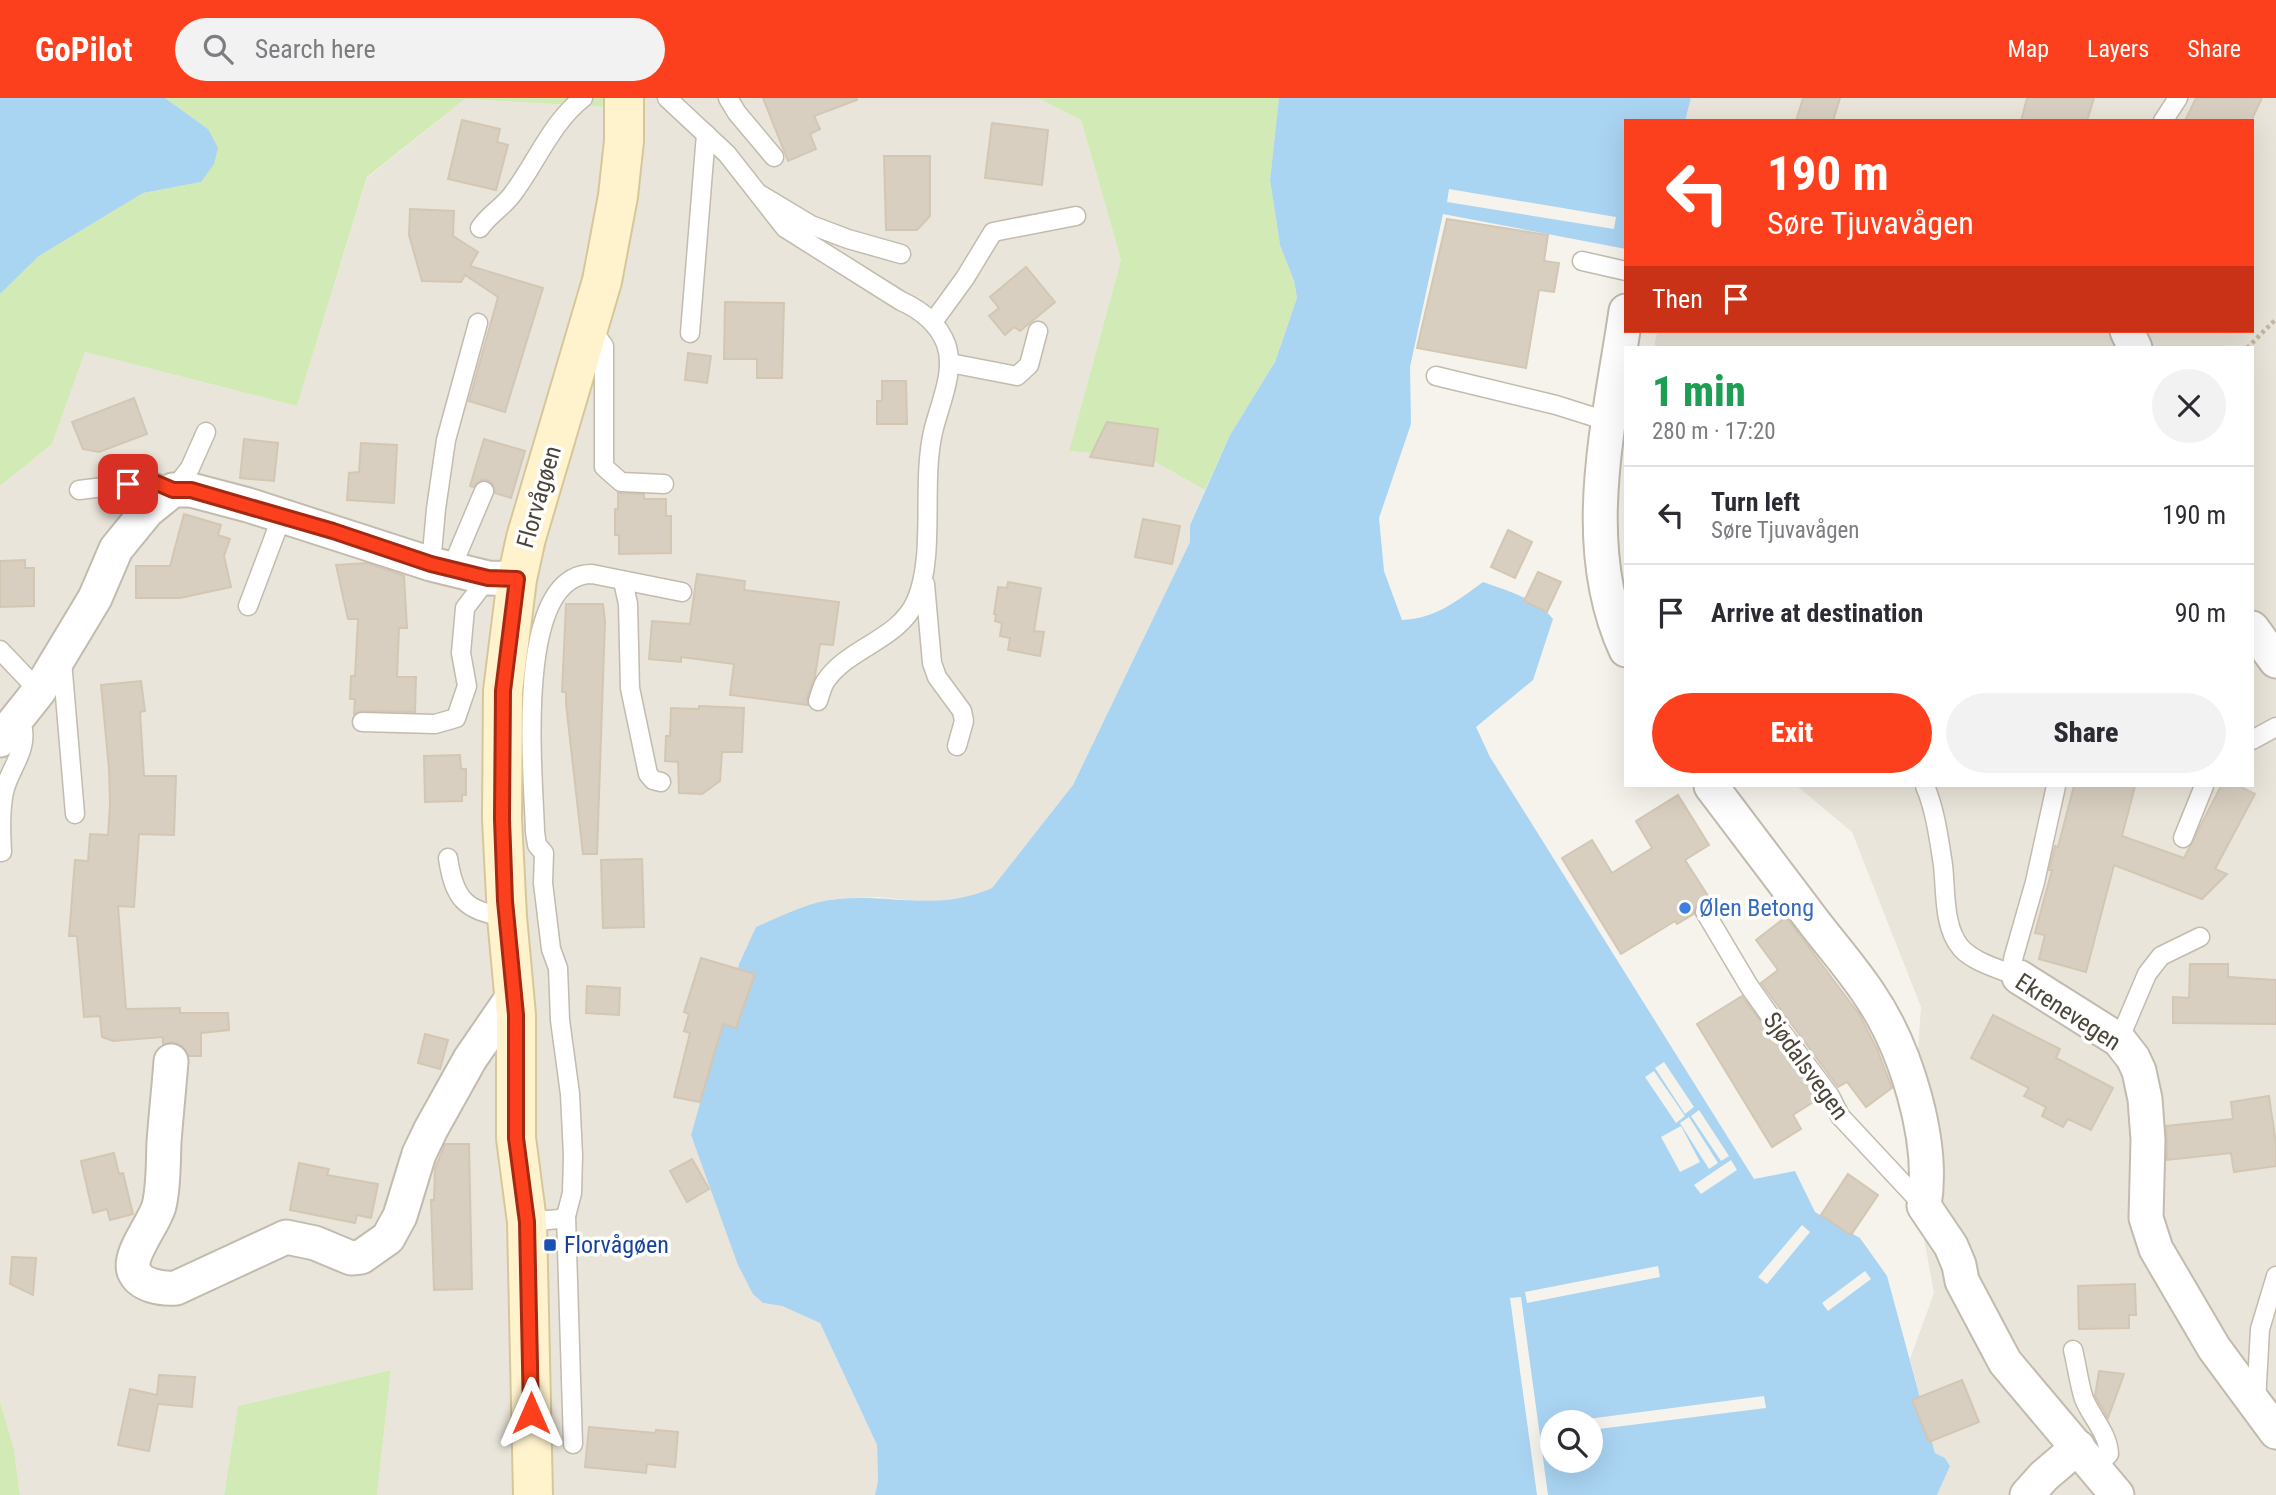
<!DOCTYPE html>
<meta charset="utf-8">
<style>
:root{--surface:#fff;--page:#f2f2f3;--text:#2b2b33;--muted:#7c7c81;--line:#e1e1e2;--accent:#fc3f1d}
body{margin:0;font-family:"Roboto Condensed",sans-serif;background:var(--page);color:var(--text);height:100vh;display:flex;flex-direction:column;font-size:26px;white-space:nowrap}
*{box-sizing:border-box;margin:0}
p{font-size:23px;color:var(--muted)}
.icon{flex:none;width:38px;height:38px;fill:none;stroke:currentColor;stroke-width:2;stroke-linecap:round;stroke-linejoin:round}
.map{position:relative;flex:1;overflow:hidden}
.sheet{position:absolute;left:1624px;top:248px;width:630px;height:441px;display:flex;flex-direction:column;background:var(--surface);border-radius:0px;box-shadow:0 7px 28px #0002}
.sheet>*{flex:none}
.top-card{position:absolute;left:1624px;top:21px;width:630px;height:214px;border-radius:0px;box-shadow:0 7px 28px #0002;background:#fc3f1d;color:#fff;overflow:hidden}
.buttons{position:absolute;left:1540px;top:1312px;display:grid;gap:14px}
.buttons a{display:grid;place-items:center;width:63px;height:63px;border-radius:50%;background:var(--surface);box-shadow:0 7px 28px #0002;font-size:35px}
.pin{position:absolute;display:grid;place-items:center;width:60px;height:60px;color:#fff;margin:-30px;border-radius:14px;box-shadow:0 4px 10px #0006}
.me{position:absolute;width:77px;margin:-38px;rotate:0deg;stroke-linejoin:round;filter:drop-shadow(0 0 5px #0008)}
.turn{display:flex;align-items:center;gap:24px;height:147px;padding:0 28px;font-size:32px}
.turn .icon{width:91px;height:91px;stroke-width:2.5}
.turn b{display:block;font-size:49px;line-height:60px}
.then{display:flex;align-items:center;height:66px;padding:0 28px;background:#0003;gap:14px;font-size:26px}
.round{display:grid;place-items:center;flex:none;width:74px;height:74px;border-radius:37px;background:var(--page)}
.summary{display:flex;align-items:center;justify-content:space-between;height:119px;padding:0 28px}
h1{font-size:42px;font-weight:800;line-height:52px;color:#1e9e55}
.primary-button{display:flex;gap:14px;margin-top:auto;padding:14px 28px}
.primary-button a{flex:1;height:80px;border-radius:42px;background:var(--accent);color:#fff;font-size:28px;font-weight:800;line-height:80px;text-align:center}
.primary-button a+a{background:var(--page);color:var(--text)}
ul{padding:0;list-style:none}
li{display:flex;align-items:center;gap:21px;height:98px;padding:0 28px;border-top:2px solid var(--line)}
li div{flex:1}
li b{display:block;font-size:26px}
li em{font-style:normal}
header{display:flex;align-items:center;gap:42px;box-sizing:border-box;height:98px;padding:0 35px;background:var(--accent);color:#fff}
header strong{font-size:33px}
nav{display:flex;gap:38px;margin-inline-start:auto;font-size:24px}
.search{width:490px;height:63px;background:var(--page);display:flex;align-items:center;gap:18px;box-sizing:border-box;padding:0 24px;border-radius:38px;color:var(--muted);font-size:26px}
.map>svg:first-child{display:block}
</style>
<header>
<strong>GoPilot</strong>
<div class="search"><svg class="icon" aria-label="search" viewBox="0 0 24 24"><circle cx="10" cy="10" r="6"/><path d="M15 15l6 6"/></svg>Search here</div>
<nav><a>Map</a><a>Layers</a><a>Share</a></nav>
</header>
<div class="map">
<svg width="2276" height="1397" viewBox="0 0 2276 1397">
<rect width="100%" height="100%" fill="#f6f3ec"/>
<g fill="#eae5da">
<path d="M 608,0 L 1038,0 L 1081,22 L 1121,162 L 1069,353 L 1150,361 L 1205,392 L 1190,426 L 1190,444 L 1073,687 L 992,790 L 972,799 L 928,804 L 878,799 L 834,801 L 804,809 L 756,829 L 739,866 L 691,1037 L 763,1205 L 782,1208 L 820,1225 L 877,1347 L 878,1383 L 875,1397 L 377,1397 L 391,1272 L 238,1308 L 224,1397 L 20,1397 L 14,1351 L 0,1303 L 0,388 L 52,346 L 85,254 L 297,308 L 367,80 L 465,1 L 606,9 Z"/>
<path d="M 1691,0 L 2276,0 L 2276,1397 L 1937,1397 L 1950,1367 L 1945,1360 L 1935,1355 L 1910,1261 L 1934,1195 L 1910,1064 L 1921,909 L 1852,734 L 1797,688 L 2252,688 L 2252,250 L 1654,250 L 1657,233 L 2252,233 L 2252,23 L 1685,23 Z"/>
</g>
<g fill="#d2eab5">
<path d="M 165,0 L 608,0 L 607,9 L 465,1 L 367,79 L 297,308 L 85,254 L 52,346 L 0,388 L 0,196 L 39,158 L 143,95 L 201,84 L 208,31 Z"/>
<path d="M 1038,0 L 1279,0 L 1270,82 L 1280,147 L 1294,183 L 1297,200 L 1275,264 L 1230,337 L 1205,392 L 1150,361 L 1069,353 L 1121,162 L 1081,22 Z"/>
<path d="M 391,1272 L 377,1397 L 224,1397 L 238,1308 Z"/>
<path d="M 0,1303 L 14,1351 L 20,1397 L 0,1397 Z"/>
</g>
<g fill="#a9d4f2" fill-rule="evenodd">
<path d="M 0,0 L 165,0 L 208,31 L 218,50 L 214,66 L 201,84 L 143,95 L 39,158 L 0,196 Z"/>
<path d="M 1279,0 L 1691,0 L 1685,23 L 1626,23 L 1626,151 L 1443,116 L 1410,269 L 1411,326 L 1379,420 L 1384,473 L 1402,522 C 1435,521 1457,503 1483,484 C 1507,493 1536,500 1553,521 L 1533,582 L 1476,629 L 1490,659 L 1754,1081 L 1795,1073 L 1815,1114 L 1860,1140 L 1887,1178 L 1935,1355 L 1945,1360 L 1950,1368 L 1937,1397 L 875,1397 L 878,1383 L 877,1347 L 820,1225 L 782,1208 L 763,1205 L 753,1196 L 738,1167 L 691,1037 L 739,866 L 756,829 C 782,818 810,803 838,801 C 894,796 938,814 992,790 L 1073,687 L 1190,444 L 1190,427 L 1230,337 L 1275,264 L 1297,200 L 1294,183 L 1280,147 L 1270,82 ZM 1552,1325 L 1591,1325 L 1591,1363 L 1552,1363 Z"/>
</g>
<g fill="#f6f3ec">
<path d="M 1449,91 L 1616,119 L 1614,131 L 1447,104 Z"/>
<path d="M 1664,964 L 1694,1009 L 1685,1016 L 1655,970 Z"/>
<path d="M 1654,973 L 1685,1018 L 1676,1025 L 1645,979 Z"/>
<path d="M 1699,1012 L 1729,1058 L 1721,1063 L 1691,1018 Z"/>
<path d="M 1689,1019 L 1718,1065 L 1709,1071 L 1680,1025 Z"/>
<path d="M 1681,1028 L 1700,1064 L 1680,1074 L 1661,1039 Z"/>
<path d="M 1731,1062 L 1737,1072 L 1701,1096 L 1694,1087 Z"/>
<path d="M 1802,1127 L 1810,1134 L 1767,1186 L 1758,1179 Z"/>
<path d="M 1658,1168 L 1660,1179 L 1527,1205 L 1525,1194 Z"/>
<path d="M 1865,1173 L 1871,1181 L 1828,1213 L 1822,1205 Z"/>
<path d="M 1521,1199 L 1548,1397 L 1537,1397 L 1510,1200 Z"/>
<path d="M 1764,1298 L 1766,1310 L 1591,1332 L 1591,1325 L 1557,1325 Z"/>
</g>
<g fill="#d8cfc1" stroke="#d3c7b4" stroke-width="2">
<path d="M 763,0 L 856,0 L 857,2 L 814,18 L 820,31 L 810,36 L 816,51 L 788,63 Z"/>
<path d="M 1803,0 L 1840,0 L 1833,23 L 1796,23 Z"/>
<path d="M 2027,0 L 2094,0 L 2087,23 L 2021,23 Z"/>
<path d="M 2196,0 L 2262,0 L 2251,23 L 2185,23 Z"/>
<path d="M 462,22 L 500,31 L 497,44 L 508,47 L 496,92 L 448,81 Z"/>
<path d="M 992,25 L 1048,32 L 1042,87 L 985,80 Z"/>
<path d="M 884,58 L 930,58 L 930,118 L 917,132 L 886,132 Z"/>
<path d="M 410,111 L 454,113 L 453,138 L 478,154 L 470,168 L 543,190 L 505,314 L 469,303 L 498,199 L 465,177 L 461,184 L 422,183 L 409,137 Z"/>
<path d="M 1447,121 L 1548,137 L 1544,163 L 1559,165 L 1554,194 L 1539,192 L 1526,270 L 1417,250 Z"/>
<path d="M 1026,169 L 1055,204 L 1020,233 L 1014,229 L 1005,237 L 989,218 L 999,210 L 990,199 Z"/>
<path d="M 725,204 L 784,205 L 782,280 L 757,280 L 757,261 L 724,261 Z"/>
<path d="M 688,255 L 711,258 L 707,285 L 685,282 Z"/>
<path d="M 882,283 L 906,283 L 907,326 L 877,326 L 877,303 L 882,303 Z"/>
<path d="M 134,300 L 147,336 L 99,354 L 83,351 L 72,324 Z"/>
<path d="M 1107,324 L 1158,331 L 1153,368 L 1090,359 Z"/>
<path d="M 244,341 L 278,345 L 274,383 L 240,380 Z"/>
<path d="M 484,341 L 525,353 L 511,400 L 495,395 L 493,387 L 488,382 L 482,382 L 473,389 L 470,388 Z"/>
<path d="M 361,345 L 397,347 L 394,405 L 347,402 L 349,375 L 359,374 Z"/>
<path d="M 618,395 L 644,396 L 644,401 L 666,401 L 666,418 L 671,418 L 671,455 L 619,456 L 619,437 L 615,437 L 615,411 L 618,411 Z"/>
<path d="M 184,416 L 221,427 L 218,437 L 230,441 L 224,458 L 231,489 L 180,500 L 136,500 L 136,468 L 170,468 Z"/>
<path d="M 1143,421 L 1180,428 L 1172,466 L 1135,459 Z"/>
<path d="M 1508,432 L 1532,444 L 1515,480 L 1491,469 Z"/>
<path d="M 25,462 L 25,470 L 34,470 L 34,508 L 0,509 L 0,463 Z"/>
<path d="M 367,465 L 404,478 L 407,530 L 399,530 L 397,579 L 416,579 L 415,614 L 362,613 L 354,616 L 355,601 L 350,601 L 351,578 L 355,578 L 358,521 L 348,521 L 336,467 Z"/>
<path d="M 1538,474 L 1561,484 L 1547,514 L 1524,503 Z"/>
<path d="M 697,476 L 745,483 L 744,492 L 839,504 L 833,547 L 820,546 L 815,578 L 807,600 L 808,607 L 730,597 L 734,566 L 681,559 L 681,564 L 649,561 L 652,523 L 690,526 Z"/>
<path d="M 1008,484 L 1041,490 L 1034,533 L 1044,534 L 1040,558 L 1008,552 L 1010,540 L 1000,538 L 1002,525 L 995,523 L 996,516 L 994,516 L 998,489 L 1007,490 Z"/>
<path d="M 566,506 L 603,506 L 605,523 L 597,756 L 583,756 L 566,606 L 566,594 L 562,594 Z"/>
<path d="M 141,583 L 145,613 L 140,614 L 144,678 L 176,678 L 174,737 L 139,736 L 134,809 L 118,808 L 126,911 L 180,910 L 180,915 L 228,915 L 229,932 L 201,935 L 201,958 L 189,958 L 182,948 L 173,944 L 163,946 L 163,939 L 113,943 L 102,939 L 100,918 L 84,919 L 77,838 L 69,838 L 75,762 L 88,763 L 90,736 L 108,737 L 110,706 L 109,671 L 101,587 Z"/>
<path d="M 699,608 L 744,610 L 742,654 L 722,654 L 720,683 L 702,696 L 679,695 L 678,664 L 665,663 L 666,638 L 670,638 L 671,610 L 699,611 Z"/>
<path d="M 460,657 L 461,671 L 466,671 L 466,697 L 462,697 L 462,703 L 425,704 L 424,658 Z"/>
<path d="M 2074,688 L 2135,688 L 2122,738 L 2184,760 L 2221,688 L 2239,688 L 2255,696 L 2215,771 L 2227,776 L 2202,801 L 2114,767 L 2086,874 L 2039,861 L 2045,837 L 2035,835 L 2052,772 L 2049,772 L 2055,748 L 2058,749 Z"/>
<path d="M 1678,697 L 1709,747 L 1685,762 L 1712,804 L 1700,804 L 1695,809 L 1694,816 L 1677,826 L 1675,823 L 1621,856 L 1562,760 L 1592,742 L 1612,775 L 1652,750 L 1636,723 Z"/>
<path d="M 642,761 L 644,829 L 603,830 L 601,762 Z"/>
<path d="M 1786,819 L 1859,916 L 1877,951 L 1892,990 L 1866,1009 L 1847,984 L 1838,989 L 1761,885 L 1778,872 L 1756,842 Z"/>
<path d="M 701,860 L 755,876 L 736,930 L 723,926 L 700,1004 L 674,999 L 690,935 L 684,933 L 689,916 L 684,914 Z"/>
<path d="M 2190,866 L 2228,866 L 2228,879 L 2276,882 L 2276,926 L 2173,925 L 2173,899 L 2189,900 Z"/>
<path d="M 587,888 L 620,890 L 619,917 L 586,915 Z"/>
<path d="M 1742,898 L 1818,1001 L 1793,1017 L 1801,1031 L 1772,1049 L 1697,926 Z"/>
<path d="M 1993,917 L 2060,951 L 2056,960 L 2113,990 L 2091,1032 L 2068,1021 L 2063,1029 L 2042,1018 L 2046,1009 L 2024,998 L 2029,990 L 1971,960 Z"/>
<path d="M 425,936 L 448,942 L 440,971 L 418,965 Z"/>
<path d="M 2269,998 L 2276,1046 L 2276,1068 L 2234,1074 L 2231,1055 L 2167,1062 L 2166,1028 L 2233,1021 L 2231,1004 Z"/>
<path d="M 445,1046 L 469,1046 L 472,1191 L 434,1192 L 431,1102 L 434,1102 L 435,1071 Z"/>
<path d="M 114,1055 L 119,1076 L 123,1075 L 133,1116 L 110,1122 L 107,1111 L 93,1115 L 81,1063 Z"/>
<path d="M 692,1061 L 709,1091 L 687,1104 L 670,1073 Z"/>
<path d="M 299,1065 L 329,1071 L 327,1077 L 378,1086 L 371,1120 L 357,1117 L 355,1125 L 290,1112 Z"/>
<path d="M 1848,1076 L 1878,1097 L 1851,1137 L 1821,1117 Z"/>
<path d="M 12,1159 L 36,1160 L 33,1197 L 10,1186 Z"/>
<path d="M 2135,1186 L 2136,1217 L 2129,1217 L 2129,1230 L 2079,1231 L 2078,1188 Z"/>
<path d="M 2099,1273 L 2124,1276 L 2108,1320 L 2095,1298 Z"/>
<path d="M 159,1277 L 195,1279 L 192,1309 L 158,1306 L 149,1353 L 118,1347 L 130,1291 L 157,1297 Z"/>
<path d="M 1962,1282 L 1979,1324 L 1929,1344 L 1912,1302 Z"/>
<path d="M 589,1329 L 655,1335 L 656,1332 L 678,1334 L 675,1369 L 647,1366 L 646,1375 L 585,1369 Z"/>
</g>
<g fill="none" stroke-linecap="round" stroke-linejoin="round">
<g stroke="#c2bbae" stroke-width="21">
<g id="service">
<path d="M 667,0 L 727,56 L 785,130 L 901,203 C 921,212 938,225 946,246 C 956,274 939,307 933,334 C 921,386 936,457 916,503 C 898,543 848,549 825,584 C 822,589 820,597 818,603"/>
<path d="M 728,0 L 737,15 L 774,59"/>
<path d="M 2163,23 L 2178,0"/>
<path d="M 761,97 L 811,127 L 848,141 L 901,156"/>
<path d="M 480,130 C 489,116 505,108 514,94 C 537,63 552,24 583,0"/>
<path d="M 1582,163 L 1626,173"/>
<path d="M 933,224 L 965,180 L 993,134 L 1076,118"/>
<path d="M 586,235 L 598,240 L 604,248 L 604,369 L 621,384 L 664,386"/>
<path d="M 690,235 L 706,36"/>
<path d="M 950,265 L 1017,278 L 1029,267 L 1038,233"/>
<path d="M 1436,278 L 1556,307 L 1610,324"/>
<path d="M 79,392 L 152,383 L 173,392 L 190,370 L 206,334"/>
<path d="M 431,466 L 436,411 L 446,342 L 478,225"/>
<path d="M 451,471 L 484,393"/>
<path d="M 623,483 L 628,506 L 630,590 L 648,676 L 653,682 L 661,684"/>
<path d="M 925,486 L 932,565 L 937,579 L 962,613 L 964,623 L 957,648"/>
<path d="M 248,508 L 282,418"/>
<path d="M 0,552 L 39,593"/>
<path d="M 62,563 L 75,716"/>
<path d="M 362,624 L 435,626 L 456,620 L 467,588 L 461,555 L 465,510 L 488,480"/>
<path d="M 2252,642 L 2276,629"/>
<path d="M 1925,688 C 1935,711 1939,741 1943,767 C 1946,793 1943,829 1961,850 C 1975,865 2000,871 2019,879"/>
<path d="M 2183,740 L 2204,688"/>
<path d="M 2,754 C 1,734 0,714 4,694 C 9,671 29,652 22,627 L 15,624"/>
<path d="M 448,760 C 454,800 465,814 507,819"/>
<path d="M 1705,814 L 1749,888 L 1778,929 L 1830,998 L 1840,1018 L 1924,1108"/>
<path d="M 2019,879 L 2012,869 L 2013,861 L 2035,784 L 2056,688"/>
<path d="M 2119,942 L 2147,876 L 2161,858 L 2200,839"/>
<path d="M 566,1118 L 573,1346"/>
<path d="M 527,1124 L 559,1121 L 566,1118 L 572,1095 L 573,1057 L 570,996 L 560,922 L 558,870 L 551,851 L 543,785 L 544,755 L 537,747 L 535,734 C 534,682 512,476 592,476 L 682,494"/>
<path d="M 2073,1252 C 2077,1268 2079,1286 2084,1301 C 2092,1320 2108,1335 2109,1356 L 2096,1370"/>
<path d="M 2256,1304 L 2260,1231 L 2276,1178"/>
</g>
</g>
<g stroke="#c2bbae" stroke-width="37">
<g id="minor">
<path d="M 1626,213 C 1610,323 1577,445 1626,552"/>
<path d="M 2127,233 L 2135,250"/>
<path d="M 2252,530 L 2276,563"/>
<path d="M 0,642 L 39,593 L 95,500 L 116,451 L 147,413 L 173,392 L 191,392 L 248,407 L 431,466 L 488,480 L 517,481"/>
<path d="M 1711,688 C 1742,729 1773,770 1804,811 C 1825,840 1849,866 1869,896 C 1906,950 1935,1043 1924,1108 L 1951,1148 L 1959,1167 L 1962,1183 L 2005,1264 L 2117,1397"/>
<path d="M 2019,879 L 2119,942 L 2133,960 L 2139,973 L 2145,1001 L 2148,1042 L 2146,1120 L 2156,1151 L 2214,1250 L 2276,1334"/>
<path d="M 171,963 C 169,990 166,1017 164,1044 C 163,1065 164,1088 159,1108 C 154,1126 128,1156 134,1173 C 140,1188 162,1191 176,1190 L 286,1139 L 315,1145 L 351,1160 L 361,1159 L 388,1140 L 400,1118 L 419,1056 L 431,1031 L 470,961 L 514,897"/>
<path d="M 2027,1397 L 2044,1378 L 2078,1349"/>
</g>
</g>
<g stroke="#d6c79b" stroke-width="42">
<path id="secondary" d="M 533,1397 L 527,1124 L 516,1040 L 516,917 L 507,819 L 502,721 L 503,593 L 517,481 L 526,440 L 602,183 L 618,98 L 624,43 L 624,0"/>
</g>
<path stroke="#c4b79f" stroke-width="4.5" stroke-dasharray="3.5 3.5" stroke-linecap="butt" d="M 2247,250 L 2276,221"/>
<use href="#service" stroke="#fff" stroke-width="18"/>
<use href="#minor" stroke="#fff" stroke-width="33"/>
<use href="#secondary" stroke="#fff3cd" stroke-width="38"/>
</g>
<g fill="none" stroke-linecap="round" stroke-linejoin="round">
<g stroke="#a42913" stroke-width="18">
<path id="route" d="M 128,386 L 152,383 L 173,392 L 191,392 L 333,433 L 431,466 L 488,480 L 517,481 L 503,593 L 502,721 L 505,803 L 516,917 L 516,1040 L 527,1124 L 531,1315"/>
</g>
<use href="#route" stroke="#fc3f1d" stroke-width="12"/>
</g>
<circle fill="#3f7fe0" stroke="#fff" stroke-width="2.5" cx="1685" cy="810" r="7"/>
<rect fill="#1a4fb4" stroke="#fff" stroke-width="2.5" x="543" y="1140" width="14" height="14" rx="3.5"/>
<g text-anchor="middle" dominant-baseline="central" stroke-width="7" stroke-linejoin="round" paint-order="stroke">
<g font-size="24" fill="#4b4439" stroke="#fff">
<text transform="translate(539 399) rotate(-74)">Florvågøen</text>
<text transform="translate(2068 914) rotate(33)">Ekrenevegen</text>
<text transform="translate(1806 968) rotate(54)">Sjødalsvegen</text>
</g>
<g font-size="24" fill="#366cbe" stroke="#fff" text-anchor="start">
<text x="1699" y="810">Ølen Betong</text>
</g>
<g font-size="24" fill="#164399" stroke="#fff" text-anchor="start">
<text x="564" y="1147">Florvågøen</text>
</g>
</g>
</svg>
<div class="buttons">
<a><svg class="icon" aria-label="search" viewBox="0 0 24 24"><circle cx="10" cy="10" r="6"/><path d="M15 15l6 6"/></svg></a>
</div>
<div class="pin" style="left:128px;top:386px;background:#d93025"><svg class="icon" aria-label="arrive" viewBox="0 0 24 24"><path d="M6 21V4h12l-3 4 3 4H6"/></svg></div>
<svg class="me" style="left:531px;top:1315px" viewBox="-20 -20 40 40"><path d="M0-17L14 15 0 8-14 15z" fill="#fc3f1d" stroke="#fff" stroke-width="4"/></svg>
<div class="top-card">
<div class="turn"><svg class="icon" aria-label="left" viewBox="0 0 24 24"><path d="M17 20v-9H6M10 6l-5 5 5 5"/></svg><div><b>190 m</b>Søre Tjuvavågen</div></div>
<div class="then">Then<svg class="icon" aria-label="arrive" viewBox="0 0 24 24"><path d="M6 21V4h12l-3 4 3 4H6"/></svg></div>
</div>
<section class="sheet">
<div class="summary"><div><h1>1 min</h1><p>280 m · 17:20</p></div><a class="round"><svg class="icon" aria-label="close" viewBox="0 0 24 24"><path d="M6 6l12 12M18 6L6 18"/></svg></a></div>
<ul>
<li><svg class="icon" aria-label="left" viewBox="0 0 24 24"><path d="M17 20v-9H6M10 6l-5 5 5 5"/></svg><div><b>Turn left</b><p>Søre Tjuvavågen</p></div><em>190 m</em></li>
<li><svg class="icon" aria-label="arrive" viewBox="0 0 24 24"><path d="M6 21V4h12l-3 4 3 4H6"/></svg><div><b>Arrive at destination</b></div><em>90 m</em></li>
</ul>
<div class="primary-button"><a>Exit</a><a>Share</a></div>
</section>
</div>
